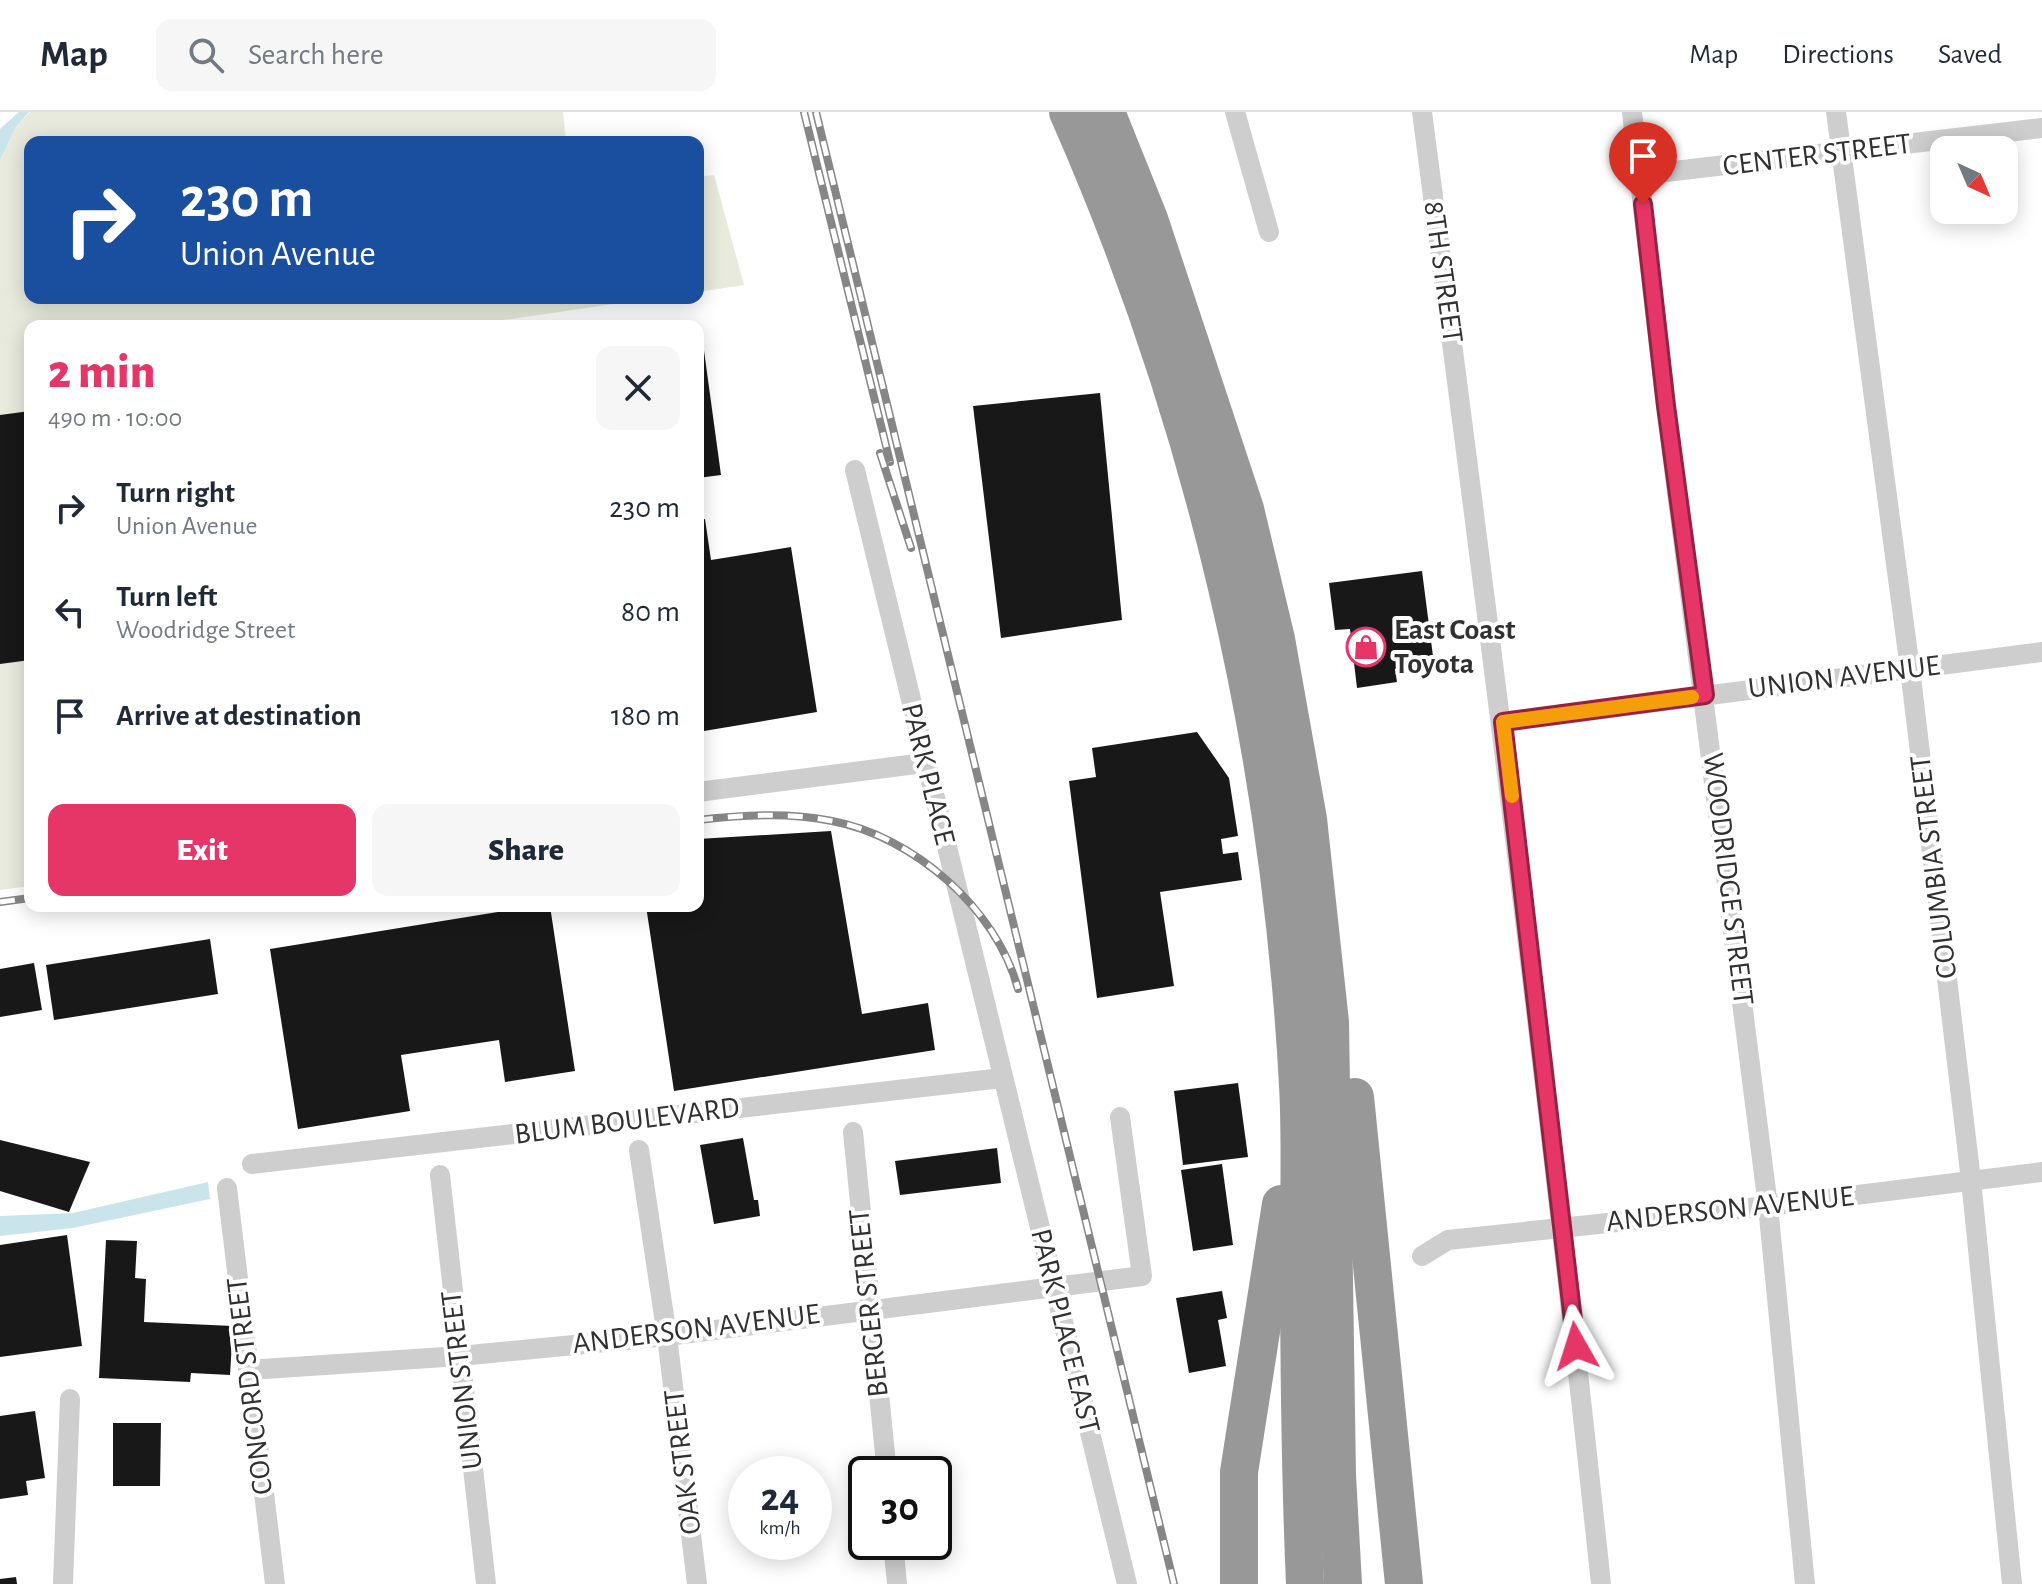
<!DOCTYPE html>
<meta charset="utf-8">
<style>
:root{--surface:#fff;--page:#f6f6f7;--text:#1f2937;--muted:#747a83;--line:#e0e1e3;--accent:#e63567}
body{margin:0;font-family:"Alegreya Sans",sans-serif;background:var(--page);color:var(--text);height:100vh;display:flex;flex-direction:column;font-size:30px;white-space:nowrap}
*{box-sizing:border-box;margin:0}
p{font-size:26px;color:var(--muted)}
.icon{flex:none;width:44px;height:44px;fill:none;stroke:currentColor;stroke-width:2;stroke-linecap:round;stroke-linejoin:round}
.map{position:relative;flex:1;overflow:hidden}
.side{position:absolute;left:24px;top:208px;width:680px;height:592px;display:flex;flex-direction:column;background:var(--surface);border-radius:16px;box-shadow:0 4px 20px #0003}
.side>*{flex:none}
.top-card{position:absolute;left:24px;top:24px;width:680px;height:168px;border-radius:16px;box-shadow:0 4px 20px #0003;background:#1a4fa0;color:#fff;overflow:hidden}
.needle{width:52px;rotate:136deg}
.fabs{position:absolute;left:1930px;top:24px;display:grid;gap:16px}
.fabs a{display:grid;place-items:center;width:88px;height:88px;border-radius:16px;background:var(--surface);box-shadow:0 4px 20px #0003;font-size:40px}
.speed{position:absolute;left:728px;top:1344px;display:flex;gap:16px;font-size:40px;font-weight:700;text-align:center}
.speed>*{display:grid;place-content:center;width:104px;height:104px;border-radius:50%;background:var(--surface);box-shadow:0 4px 20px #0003;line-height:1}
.speed small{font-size:20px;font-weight:400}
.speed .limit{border:4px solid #111;border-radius:12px;background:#fff;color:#111}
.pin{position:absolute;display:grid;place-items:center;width:68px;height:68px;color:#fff;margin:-82px -34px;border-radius:50% 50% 50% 0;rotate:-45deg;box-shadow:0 0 8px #0007}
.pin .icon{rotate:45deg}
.me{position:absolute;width:88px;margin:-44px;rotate:354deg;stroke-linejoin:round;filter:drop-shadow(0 0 6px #0008)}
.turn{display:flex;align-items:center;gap:28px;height:168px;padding:0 24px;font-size:36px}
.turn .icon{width:104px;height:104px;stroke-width:2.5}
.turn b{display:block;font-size:56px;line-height:68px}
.round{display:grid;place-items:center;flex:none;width:84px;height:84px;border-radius:16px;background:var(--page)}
.overview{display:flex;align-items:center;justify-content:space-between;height:136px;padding:0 24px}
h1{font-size:48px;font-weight:800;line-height:60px;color:var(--accent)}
.button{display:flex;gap:16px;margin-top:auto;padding:16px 24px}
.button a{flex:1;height:92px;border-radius:16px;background:var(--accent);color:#fff;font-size:32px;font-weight:800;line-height:92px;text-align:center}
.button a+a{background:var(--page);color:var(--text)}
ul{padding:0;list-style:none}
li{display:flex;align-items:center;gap:24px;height:104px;padding:0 24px}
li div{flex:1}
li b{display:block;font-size:30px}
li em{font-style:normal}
header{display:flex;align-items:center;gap:48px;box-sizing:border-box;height:112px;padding:0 40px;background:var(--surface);border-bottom:2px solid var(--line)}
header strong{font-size:38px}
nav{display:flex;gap:44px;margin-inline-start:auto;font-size:28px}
.search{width:560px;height:72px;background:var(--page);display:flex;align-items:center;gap:20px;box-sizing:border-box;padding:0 28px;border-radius:16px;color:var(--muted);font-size:30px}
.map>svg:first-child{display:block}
</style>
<header>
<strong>Map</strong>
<div class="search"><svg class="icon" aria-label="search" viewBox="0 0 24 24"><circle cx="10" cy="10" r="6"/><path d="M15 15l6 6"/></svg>Search here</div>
<nav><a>Map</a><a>Directions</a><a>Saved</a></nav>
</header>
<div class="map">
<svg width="2042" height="1472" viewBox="0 0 2042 1472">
<rect width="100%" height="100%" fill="#fff"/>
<g fill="#e7eadc">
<path d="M 30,0 L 563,0 L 566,30 L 30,30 L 30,186 L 654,186 L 463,214 L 30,214 L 30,774 L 0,778 L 0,48 L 16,15 Z"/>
<path d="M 714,63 L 744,173 L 698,180 L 698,65 Z"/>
</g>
<g fill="#c9e5eb">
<path d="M 19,0 L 29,0 L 16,15 L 0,48 L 0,17 Z"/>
<path d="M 208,1070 L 210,1087 L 73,1116 L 0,1124 L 0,1104 L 73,1101 Z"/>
</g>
<g fill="#181818">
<path d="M 698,224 L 702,224 L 721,363 L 698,366 Z"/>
<path d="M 1100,281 L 1122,508 L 1001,526 L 973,294 Z"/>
<path d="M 30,299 L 30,548 L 0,552 L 0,303 Z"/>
<path d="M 705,407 L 711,448 L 791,435 L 817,600 L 698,620 L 698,408 Z"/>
<path d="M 1422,459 L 1434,552 L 1395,557 L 1397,570 L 1357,576 L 1350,517 L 1335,518 L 1329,471 Z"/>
<path d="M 1197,620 L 1229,666 L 1238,724 L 1221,727 L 1223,742 L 1238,740 L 1242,768 L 1160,780 L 1174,874 L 1097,886 L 1069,669 L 1096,665 L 1092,636 Z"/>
<path d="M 831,719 L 862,902 L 928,891 L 935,938 L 674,979 L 646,794 L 698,794 L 698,727 Z"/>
<path d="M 535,794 L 550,794 L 575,959 L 505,970 L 499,928 L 401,943 L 410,999 L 298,1017 L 270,837 Z"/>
<path d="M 210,827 L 218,882 L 54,908 L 46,853 Z"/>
<path d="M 34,851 L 42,898 L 0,905 L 0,857 Z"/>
<path d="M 1238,971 L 1248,1045 L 1183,1053 L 1174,979 Z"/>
<path d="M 743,1026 L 754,1088 L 758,1088 L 760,1104 L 714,1112 L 700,1033 Z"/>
<path d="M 0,1028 L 90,1050 L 69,1100 L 0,1079 Z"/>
<path d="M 997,1036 L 1001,1071 L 900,1083 L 895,1049 Z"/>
<path d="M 1222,1052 L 1233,1133 L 1193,1139 L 1181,1058 Z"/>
<path d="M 67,1123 L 82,1234 L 0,1245 L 0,1133 Z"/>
<path d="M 106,1128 L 137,1129 L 135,1166 L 146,1167 L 144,1210 L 233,1214 L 230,1263 L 191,1261 L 190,1270 L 99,1266 Z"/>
<path d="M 1222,1179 L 1227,1206 L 1218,1208 L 1226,1254 L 1189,1261 L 1176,1186 Z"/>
<path d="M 35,1299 L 45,1366 L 26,1369 L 28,1383 L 0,1387 L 0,1304 Z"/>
<path d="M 113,1311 L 161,1311 L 160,1374 L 113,1374 Z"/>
<path d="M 16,1465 L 17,1472 L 0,1472 L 0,1467 Z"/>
</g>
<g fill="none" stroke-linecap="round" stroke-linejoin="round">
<g stroke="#cecece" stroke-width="20">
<path d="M 1235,0 L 1269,120"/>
<path d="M 1422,0 C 1486,490 1549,980 1601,1472"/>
<path d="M 1632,0 L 1666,294 L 1768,1094 L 1805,1472"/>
<path d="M 1836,0 L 1910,557 L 1971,1068 L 2012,1472"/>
<path d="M 1640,63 L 2042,16"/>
<path d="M 855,358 L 1127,1472"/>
<path d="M 1503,610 L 2042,540"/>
<path d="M 698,680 L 924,651"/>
<path d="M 853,1020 L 887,1362"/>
<path d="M 639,1038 L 667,1224 L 697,1472"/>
<path d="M 252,1052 L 1002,966"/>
<path d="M 440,1063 L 486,1472"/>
<path d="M 227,1076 L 275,1472"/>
<path d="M 1422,1144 L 1448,1128 L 1768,1094 L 2042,1060"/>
<path d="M 248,1258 L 460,1244 L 667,1224 L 1142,1164 L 1120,1005"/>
<path d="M 893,1430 L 897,1472"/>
<path d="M 63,1472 L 70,1287"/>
</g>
<g stroke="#989898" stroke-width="38">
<path d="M 1068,0 C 1204,308 1280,638 1298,973 C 1301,1026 1299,1079 1299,1132 C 1299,1245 1300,1359 1305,1472"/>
<path d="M 1106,0 L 1149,107 L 1245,397 L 1276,527 L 1308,707 L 1330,910 L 1337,1363 L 1343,1472"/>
<path d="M 1355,985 L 1404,1472"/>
<path d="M 1239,1472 L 1239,1360 L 1281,1092"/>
</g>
<g stroke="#868686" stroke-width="8">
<g id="rail">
<path d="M 804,0 L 890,350"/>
<path d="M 816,0 L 1174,1472"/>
<path d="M 880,341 L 911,436"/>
<path d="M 698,708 C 742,703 788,700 832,709 C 913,724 997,797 1018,877"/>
<path d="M 0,790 L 30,786"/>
</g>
</g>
<use href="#rail" stroke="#fff" stroke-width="5" stroke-dasharray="15" stroke-linecap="butt"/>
</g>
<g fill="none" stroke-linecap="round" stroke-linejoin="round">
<g stroke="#962243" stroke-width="20">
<path id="route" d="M 1576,1234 L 1503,610 L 1705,583 L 1666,294 L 1643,92"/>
</g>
<use href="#route" stroke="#e63567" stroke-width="14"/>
<path stroke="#f59e0b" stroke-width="14" d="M 1512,684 L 1503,610 L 1692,585"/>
</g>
<defs>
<g id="shop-ring" transform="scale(2)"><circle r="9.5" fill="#fff" stroke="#e63567" stroke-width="1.5"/><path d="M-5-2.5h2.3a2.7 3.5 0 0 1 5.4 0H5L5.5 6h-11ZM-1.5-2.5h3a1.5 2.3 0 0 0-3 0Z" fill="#e63567"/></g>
</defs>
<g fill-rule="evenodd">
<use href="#shop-ring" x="1366" y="535"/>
</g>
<g text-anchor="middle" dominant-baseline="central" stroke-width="8" stroke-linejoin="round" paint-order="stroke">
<g font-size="30" fill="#313131" stroke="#fff">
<text transform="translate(1817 43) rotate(-7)">CENTER STREET</text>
<text transform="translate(1443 160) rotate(82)">8TH STREET</text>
<text transform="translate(1844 565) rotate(-7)">UNION AVENUE</text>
<text transform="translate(928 662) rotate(76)">PARK PLACE</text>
<text transform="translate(1934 755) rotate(-97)">COLUMBIA STREET</text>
<text transform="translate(1728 767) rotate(83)">WOODRIDGE STREET</text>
<text transform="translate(627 1009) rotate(-7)">BLUM BOULEVARD</text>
<text transform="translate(1730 1097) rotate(-6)">ANDERSON AVENUE</text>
<text transform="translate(869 1191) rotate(-96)">BERGER STREET</text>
<text transform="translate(696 1217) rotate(-7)">ANDERSON AVENUE</text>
<text transform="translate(1065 1219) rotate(76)">PARK PLACE EAST</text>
<text transform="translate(462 1268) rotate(-97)">UNION STREET</text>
<text transform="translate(250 1274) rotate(-97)">CONCORD STREET</text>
<text transform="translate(683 1350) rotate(-97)">OAK STREET</text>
</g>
<g font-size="30" font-weight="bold" fill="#313131" stroke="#fff" text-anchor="start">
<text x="1394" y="518">East Coast<tspan x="1394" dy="34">Toyota</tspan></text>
</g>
</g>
</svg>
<div class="fabs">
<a><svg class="needle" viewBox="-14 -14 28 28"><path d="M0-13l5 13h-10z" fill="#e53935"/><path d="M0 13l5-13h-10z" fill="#747a83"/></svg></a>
</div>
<div class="speed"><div>24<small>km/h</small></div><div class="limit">30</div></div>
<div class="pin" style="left:1643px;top:92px;background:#d93025"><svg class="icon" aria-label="arrive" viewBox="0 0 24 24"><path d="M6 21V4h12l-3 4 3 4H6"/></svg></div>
<svg class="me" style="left:1576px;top:1234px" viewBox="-20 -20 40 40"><path d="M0-17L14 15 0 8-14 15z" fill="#e63567" stroke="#fff" stroke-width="4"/></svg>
<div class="top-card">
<div class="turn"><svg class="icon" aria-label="right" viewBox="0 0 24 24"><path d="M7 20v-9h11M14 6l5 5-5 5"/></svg><div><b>230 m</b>Union Avenue</div></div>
</div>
<section class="side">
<div class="overview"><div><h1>2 min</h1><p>490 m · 10:00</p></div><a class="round"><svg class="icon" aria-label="close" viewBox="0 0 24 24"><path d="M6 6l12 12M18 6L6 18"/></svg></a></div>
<ul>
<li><svg class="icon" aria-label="right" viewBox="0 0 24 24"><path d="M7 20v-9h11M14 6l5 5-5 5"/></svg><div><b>Turn right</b><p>Union Avenue</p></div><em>230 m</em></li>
<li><svg class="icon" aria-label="left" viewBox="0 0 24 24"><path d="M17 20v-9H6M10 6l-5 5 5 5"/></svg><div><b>Turn left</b><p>Woodridge Street</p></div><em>80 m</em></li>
<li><svg class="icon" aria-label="arrive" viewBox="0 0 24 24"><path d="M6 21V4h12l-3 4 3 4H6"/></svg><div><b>Arrive at destination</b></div><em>180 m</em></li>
</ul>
<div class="button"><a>Exit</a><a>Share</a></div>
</section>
</div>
